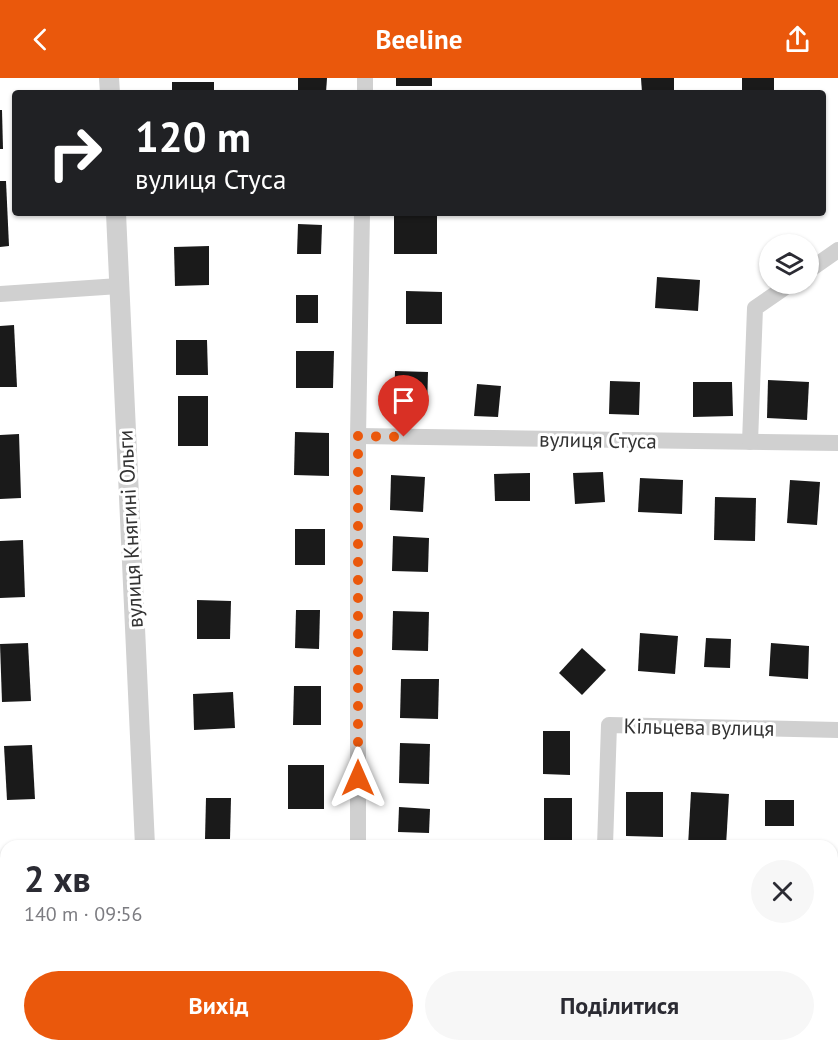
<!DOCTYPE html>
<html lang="uk">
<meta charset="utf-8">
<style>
:root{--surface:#fff;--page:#f7f7f7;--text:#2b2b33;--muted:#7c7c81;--accent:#ea580c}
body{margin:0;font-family:"PT Sans",sans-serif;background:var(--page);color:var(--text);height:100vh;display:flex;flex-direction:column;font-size:22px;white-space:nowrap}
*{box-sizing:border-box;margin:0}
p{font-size:20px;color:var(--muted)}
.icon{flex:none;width:33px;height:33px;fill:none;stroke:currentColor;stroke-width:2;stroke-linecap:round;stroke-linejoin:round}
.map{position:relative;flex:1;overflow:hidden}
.side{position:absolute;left:0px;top:762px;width:838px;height:212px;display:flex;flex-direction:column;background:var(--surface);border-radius:18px 18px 0 0;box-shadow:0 2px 4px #0004}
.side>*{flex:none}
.guide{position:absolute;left:12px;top:12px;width:814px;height:126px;border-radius:6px;box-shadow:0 2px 4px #0004;background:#202124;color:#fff;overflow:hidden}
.buttons{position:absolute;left:759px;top:156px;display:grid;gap:12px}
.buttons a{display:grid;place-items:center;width:60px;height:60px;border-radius:50%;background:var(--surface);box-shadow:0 2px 4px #0004;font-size:30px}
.pin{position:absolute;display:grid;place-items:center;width:51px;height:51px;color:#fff;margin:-62px -26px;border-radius:50% 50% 50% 0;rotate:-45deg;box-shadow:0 0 6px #0007}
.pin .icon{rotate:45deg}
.me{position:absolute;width:66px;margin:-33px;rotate:0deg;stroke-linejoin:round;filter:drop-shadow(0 0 4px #0008)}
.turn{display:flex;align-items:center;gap:21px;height:126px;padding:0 24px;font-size:27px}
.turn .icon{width:78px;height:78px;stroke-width:2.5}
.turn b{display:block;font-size:42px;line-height:51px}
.round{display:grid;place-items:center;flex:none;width:63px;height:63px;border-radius:32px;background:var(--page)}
.summary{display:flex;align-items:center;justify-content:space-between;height:102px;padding:0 24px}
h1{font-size:36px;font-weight:700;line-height:45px}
.button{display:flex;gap:12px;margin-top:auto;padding:12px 24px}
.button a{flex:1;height:69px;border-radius:36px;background:var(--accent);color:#fff;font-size:24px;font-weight:700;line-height:69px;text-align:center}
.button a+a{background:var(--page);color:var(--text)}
header{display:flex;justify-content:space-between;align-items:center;height:78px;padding:0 24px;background:var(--accent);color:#fff;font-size:27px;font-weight:700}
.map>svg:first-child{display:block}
</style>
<header><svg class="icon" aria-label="back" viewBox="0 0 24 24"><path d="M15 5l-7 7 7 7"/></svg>Beeline<svg class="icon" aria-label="share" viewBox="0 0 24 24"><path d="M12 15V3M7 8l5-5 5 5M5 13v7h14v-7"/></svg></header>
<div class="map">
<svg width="838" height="973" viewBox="0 0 838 973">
<rect width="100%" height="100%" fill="#fff"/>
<g fill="#1a1a1a">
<path d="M 298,0 L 327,0 L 326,15 L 298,15 Z"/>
<rect x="396" y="0" width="36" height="8"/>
<path d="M 641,0 L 674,0 L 674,15 L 642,15 Z"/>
<rect x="742" y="0" width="32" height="15"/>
<rect x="172" y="4" width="42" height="11"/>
<path d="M 0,32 L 2,32 L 3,71 L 0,71 Z"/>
<path d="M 0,103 L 6,103 L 9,168 L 0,169 Z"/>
<rect x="394" y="135" width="43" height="41"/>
<path d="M 298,146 L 322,147 L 321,176 L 297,176 Z"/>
<path d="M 209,168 L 209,207 L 175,208 L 174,169 Z"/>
<path d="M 657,199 L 700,202 L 698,233 L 655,230 Z"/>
<path d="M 406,213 L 442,214 L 442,246 L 406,246 Z"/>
<rect x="296" y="217" width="22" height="28"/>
<path d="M 14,247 L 17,309 L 0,309 L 0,248 Z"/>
<path d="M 176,262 L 207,262 L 208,297 L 176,297 Z"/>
<path d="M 296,273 L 334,273 L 333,310 L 296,310 Z"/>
<path d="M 395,293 L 428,294 L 427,331 L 394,330 Z"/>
<path d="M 768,302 L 809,304 L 807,342 L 767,340 Z"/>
<path d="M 610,303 L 640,304 L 639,337 L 609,336 Z"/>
<path d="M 693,304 L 732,304 L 733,338 L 693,339 Z"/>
<path d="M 477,306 L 501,308 L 498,339 L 474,338 Z"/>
<rect x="178" y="318" width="30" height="50"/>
<path d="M 295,354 L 329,355 L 329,398 L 294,397 Z"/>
<path d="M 19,356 L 21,420 L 0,421 L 0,357 Z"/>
<path d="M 603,394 L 605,424 L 575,426 L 573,395 Z"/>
<path d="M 530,395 L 530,423 L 495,423 L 494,396 Z"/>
<path d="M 391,397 L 425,399 L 423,434 L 390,432 Z"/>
<path d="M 640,400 L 683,402 L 682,436 L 638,434 Z"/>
<path d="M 790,402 L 820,404 L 817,447 L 787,445 Z"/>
<path d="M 715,419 L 756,420 L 755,463 L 714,462 Z"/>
<rect x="295" y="451" width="30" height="36"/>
<path d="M 393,458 L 429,460 L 428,494 L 392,493 Z"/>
<path d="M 23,462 L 25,519 L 0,520 L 0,463 Z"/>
<path d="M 197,522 L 231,523 L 230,561 L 197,561 Z"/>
<path d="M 296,532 L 320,532 L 319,571 L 295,570 Z"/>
<path d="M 393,533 L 429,534 L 428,573 L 392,572 Z"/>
<path d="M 640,555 L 678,558 L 675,596 L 638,593 Z"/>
<path d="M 706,560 L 731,561 L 730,590 L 704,589 Z"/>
<path d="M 28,565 L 31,623 L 2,624 L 0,566 Z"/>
<path d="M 771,565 L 809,568 L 808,601 L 769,598 Z"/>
<path d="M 582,570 L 606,592 L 582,617 L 559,595 Z"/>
<path d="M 401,601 L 439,601 L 438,641 L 400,640 Z"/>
<path d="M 294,608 L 321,608 L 321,647 L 293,647 Z"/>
<path d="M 233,614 L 235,650 L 194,652 L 193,616 Z"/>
<path d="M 543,653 L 570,653 L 570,697 L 543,696 Z"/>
<path d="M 400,665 L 430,666 L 429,706 L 399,705 Z"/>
<path d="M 32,667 L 35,721 L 7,722 L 4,668 Z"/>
<rect x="288" y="687" width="36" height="44"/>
<path d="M 626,714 L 663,714 L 663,759 L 626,758 Z"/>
<path d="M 691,714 L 729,716 L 726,768 L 688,768 Z"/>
<path d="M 206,720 L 231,720 L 230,761 L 205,761 Z"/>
<rect x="544" y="720" width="28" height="44"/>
<rect x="765" y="722" width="29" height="26"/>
<path d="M 399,729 L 430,731 L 429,755 L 398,754 Z"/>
<rect x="287" y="763" width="36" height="5"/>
<path d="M 10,968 L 47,968 L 47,972 L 10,973 Z"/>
<path d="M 698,969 L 731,969 L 732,973 L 698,973 Z"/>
<path d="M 537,970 L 572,971 L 572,973 L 537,973 Z"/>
<rect x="636" y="970" width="33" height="3"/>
</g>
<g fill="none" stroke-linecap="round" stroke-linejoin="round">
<g stroke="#d0d0d0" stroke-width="16">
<path d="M 365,15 L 365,0"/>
<path d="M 808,193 L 838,172"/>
<path d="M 0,216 L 119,208"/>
<path d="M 358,358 L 838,365"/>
<path d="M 750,364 L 755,230 L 790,206"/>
<path d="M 358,768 L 358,358 L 362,135"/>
<path d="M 605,768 L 609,647 L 838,652"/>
<path d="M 600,968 L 600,973"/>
<path d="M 357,973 L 357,968"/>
</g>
<g stroke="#d0d0d0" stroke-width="20">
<path d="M 109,0 L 110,15"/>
<path d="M 116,135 L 145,768"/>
<path d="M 832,939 L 838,939"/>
<path d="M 156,968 L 156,973"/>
</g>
</g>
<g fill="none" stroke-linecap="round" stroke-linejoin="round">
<path stroke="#ea580c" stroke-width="10" stroke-dasharray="0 18" d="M 358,700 L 358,358 L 404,359"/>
</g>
<g text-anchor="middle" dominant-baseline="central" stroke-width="6" stroke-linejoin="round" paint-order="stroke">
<g font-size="21" fill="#333" stroke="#fff">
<text transform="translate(598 362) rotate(1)">вулиця Стуса</text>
<text transform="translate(130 451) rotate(-93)">вулиця Княгині Ольги</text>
<text transform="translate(699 649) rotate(1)">Кільцева вулиця</text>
</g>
</g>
</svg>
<div class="buttons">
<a><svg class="icon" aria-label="layers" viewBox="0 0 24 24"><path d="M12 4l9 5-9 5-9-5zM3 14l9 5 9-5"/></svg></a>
</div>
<div class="pin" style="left:404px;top:359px;background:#d93025"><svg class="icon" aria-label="arrive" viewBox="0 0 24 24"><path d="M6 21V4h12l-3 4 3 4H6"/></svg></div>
<svg class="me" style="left:358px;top:700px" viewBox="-20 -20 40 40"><path d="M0-17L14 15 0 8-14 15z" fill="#ea580c" stroke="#fff" stroke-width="4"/></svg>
<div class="guide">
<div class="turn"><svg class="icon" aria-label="right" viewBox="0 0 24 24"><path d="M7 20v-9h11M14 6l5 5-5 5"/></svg><div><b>120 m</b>вулиця Стуса</div></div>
</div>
<section class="side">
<div class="summary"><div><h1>2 хв</h1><p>140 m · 09:56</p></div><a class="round"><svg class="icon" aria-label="close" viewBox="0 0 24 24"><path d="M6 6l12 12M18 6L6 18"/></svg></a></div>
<div class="button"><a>Вихід</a><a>Поділитися</a></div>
</section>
</div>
